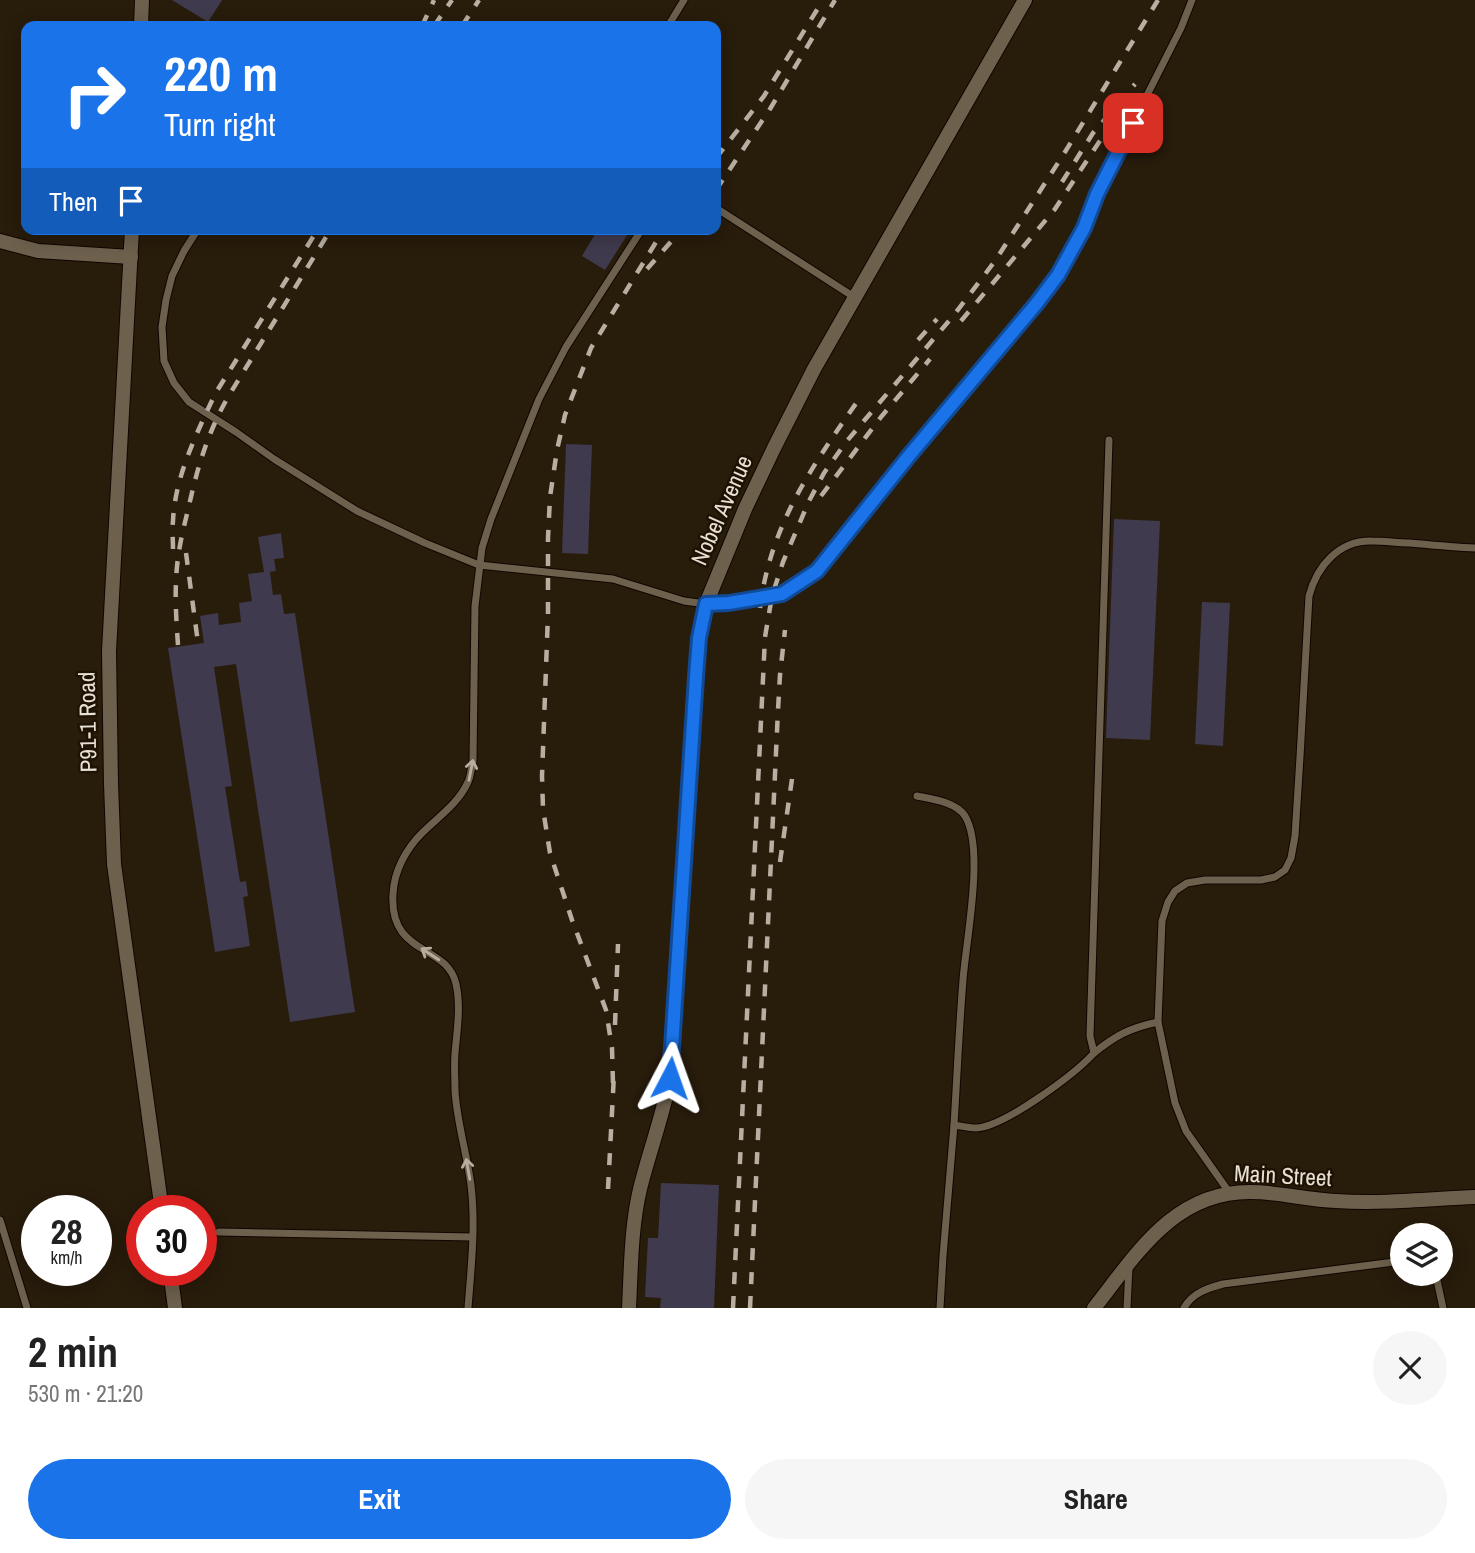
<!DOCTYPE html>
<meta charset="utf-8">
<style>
:root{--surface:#fff;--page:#f6f6f6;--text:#222;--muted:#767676;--accent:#1a73e8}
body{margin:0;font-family:"Archivo Narrow",sans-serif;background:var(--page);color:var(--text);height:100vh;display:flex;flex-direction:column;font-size:26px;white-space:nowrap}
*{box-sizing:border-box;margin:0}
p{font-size:23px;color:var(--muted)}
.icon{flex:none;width:38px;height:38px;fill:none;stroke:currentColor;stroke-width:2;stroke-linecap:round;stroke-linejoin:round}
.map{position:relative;height:1308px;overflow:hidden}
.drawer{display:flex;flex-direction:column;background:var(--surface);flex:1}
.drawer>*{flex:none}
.top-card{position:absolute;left:21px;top:21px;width:700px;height:214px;border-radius:14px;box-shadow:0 4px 18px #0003;background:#1a73e8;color:#fff;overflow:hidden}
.buttons{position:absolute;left:1390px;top:1223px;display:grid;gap:14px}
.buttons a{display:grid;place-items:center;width:63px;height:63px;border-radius:50%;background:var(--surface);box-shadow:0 4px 18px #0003;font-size:35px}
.speed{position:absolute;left:21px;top:1195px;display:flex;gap:14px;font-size:35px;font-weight:700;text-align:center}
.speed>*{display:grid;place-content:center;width:91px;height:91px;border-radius:50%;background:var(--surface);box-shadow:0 4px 18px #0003;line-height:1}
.speed small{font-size:18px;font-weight:400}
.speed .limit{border:10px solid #d22;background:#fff;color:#111}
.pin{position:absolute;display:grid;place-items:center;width:60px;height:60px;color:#fff;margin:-30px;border-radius:14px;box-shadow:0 4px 10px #0006}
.me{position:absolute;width:77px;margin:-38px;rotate:4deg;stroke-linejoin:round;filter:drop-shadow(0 0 5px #0008)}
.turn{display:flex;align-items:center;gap:24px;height:147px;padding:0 28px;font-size:32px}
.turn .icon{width:91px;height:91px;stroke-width:2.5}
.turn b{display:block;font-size:49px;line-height:60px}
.then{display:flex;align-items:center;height:66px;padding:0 28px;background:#0003;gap:14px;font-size:26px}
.round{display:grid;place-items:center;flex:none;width:74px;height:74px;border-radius:37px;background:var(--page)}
.headline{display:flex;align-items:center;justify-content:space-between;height:119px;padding:0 28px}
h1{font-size:42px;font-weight:800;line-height:52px}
.primary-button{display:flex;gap:14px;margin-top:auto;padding:14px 28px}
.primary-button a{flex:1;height:80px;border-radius:42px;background:var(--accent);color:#fff;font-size:28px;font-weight:800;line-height:80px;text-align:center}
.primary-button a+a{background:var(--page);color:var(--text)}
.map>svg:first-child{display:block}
</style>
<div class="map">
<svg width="1475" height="1308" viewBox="0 0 1475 1308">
<rect width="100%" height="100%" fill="#281c0b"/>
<g fill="#3f3a4d">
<path d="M 172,0 L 222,0 L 208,22 Z"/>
<path d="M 598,229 L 631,229 L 605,270 L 582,256 Z"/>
<path d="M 566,444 L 592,445 L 588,554 L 562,553 Z"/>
<path d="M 1114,519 L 1160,521 L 1150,740 L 1106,738 Z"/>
<path d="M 281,533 L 284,558 L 274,559 L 276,571 L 270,572 L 273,595 L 281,594 L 284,614 L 295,613 L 355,1012 L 290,1022 L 236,664 L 214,667 L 232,786 L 225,787 L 240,882 L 246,881 L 248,896 L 243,897 L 250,946 L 215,952 L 168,648 L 204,643 L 200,616 L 218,613 L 219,625 L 241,622 L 239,603 L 252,601 L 248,574 L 264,572 L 258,537 Z"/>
<path d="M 1202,602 L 1230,603 L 1223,746 L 1195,744 Z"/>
<path d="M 661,1183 L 719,1185 L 714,1308 L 660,1308 L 661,1298 L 645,1297 L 648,1238 L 658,1238 Z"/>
</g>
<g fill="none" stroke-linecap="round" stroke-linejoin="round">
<g stroke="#100600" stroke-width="9">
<g id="service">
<path d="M 668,26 L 684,0"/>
<path d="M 716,208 L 854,297"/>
<path d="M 198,229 L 184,251 L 172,276 L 166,300 L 162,327 L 164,361 L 174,383 L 189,402 L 236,432 L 274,459 L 357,511 L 425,543 L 479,565 L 613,579 L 684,601 L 706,604 L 729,603 L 781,594 L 817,571 L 908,457 L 1037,303 L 1058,275 L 1084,228 L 1097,194 L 1181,28 L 1192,0"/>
<path d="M 917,796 C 932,799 956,802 965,816 C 985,849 966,940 963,980 C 959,1029 957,1077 954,1125"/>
<path d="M 1094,1053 C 1116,1035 1130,1028 1158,1022"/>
<path d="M 1229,1192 L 1186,1131 L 1175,1103 L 1158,1022 L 1162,921 L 1168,902 L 1175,891 L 1187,883 L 1205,880 L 1261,880 L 1275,877 L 1285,870 L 1291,858 L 1295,836 L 1300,757 L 1309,596 C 1317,566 1339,540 1372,541 C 1385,541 1398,543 1410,543 C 1432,545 1453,547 1475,548"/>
<path d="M 0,1220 L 27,1308"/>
<path d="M 219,1232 L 472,1237"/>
<path d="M 1432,1274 L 1437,1280 L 1443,1308"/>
<path d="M 468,1308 C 471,1268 476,1226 471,1185 C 467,1154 457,1123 455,1091 C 455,1078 454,1066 455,1053 C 457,1031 461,1006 456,984 C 447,943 389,957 393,894 C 394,871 406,849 422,833 C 438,817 458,804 468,782 C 471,776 471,768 473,761 L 475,606 L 482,548 L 491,519 L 539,399 L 566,347 L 642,229"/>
<path d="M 940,1308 L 943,1256 L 954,1125 C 961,1126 969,1128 976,1128 C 1004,1127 1075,1074 1094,1053 L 1090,1036 L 1109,440"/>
<path d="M 1127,1308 L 1129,1267"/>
<path d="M 1184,1308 C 1192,1293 1208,1288 1223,1284 L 1402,1261"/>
</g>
</g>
<g stroke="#100600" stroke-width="16">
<g id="minor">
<path d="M 141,26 L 142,0"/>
<path d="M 132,229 L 109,651 L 111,784 L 114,864 L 162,1211"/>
<path d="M 0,241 L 38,251 L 131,257"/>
<path d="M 170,1270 L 175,1308"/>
<path d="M 629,1308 C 631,1268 631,1227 640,1189 C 649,1152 663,1116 670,1078 L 696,677 L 700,638 L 706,604 L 745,509 L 774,448 L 814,369 L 1025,0"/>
<path d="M 1094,1308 C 1136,1255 1174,1191 1251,1192 C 1279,1192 1307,1200 1336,1201 C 1382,1204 1429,1199 1475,1197"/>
</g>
</g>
<use href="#service" stroke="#6d604d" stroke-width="7"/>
<use href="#minor" stroke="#6d604d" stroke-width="14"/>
<g stroke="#b8afa2" stroke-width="4.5" stroke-dasharray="12 12" stroke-linecap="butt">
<path d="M 422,26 L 434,0"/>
<path d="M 434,26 L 452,0"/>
<path d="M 462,26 L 479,0"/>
<path d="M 716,158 L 764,96 L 823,0"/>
<path d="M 1062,182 L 1093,133 L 1135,84"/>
<path d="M 716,190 L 770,109 L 835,0"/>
<path d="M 647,269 L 682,229"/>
<path d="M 961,321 L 1055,209 L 1107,130"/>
<path d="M 918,340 L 937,319"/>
<path d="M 821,496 L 881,417 L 930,359"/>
<path d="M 173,549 C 173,539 172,530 173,521 C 175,476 197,433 215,394 L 318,229"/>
<path d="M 186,553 L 198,643"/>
<path d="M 760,608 C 770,526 811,468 857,402"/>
<path d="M 178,645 C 176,616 174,587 178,558 C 180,542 184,526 188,510 C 197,469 207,434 228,397 L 331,229"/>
<path d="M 780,862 L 792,779"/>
<path d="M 615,1025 L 618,944"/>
<path d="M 613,1083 L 612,1048 L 606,1010 L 572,920 L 550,853 L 543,809 L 542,776 L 548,614 L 548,538 L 550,497 L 557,450 L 565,415 L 591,348 L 664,229"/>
<path d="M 608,1189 L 614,1074"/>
<path d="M 733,1308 L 765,637 L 772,596 L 783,562 L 809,501 L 824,473 L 846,442 L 954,315 L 995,261 L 1065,152 L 1158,0"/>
<path d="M 750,1308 L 778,710 L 780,675 L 785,630"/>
</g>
</g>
<defs><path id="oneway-shaft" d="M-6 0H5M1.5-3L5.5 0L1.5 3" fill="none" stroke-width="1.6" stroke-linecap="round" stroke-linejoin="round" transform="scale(1.75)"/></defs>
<g stroke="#b7ad9f">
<use href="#oneway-shaft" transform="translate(471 770) rotate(-79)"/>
<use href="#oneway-shaft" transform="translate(430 954) rotate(-147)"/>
<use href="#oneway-shaft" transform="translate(468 1169) rotate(-100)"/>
</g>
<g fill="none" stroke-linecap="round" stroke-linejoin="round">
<g stroke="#114b97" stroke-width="18">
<path id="route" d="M 670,1078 L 696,677 L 699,638 L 706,604 L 729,603 L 782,594 L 817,571 L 908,457 L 1037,303 L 1058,275 L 1084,228 L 1097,194 L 1133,123"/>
</g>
<use href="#route" stroke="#1a73e8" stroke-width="12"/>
</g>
<g text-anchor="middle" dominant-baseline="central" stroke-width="5" stroke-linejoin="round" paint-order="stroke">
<g font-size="23" fill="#e8e0d5" stroke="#1e1303">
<text transform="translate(721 510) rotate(-66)">Nobel Avenue</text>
<text transform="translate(87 722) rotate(-91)">P91-1 Road</text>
<text transform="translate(1283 1175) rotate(3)">Main Street</text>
</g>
</g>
</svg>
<div class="buttons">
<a><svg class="icon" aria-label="layers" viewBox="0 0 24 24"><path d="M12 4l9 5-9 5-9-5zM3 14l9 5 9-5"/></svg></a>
</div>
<div class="speed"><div>28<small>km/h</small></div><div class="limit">30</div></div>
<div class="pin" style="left:1133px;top:123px;background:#d93025"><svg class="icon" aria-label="arrive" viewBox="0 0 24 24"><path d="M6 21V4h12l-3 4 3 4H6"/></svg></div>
<svg class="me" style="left:670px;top:1078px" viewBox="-20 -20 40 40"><path d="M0-17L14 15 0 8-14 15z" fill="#1a73e8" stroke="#fff" stroke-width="4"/></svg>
<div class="top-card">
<div class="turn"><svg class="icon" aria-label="right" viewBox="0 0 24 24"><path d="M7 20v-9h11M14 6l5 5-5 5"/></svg><div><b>220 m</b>Turn right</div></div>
<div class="then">Then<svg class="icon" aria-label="arrive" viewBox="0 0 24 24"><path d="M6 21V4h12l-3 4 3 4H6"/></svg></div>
</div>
</div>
<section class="drawer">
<div class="headline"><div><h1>2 min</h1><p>530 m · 21:20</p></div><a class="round"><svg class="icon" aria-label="close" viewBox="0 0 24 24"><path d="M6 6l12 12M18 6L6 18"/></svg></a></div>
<div class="primary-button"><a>Exit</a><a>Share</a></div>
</section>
